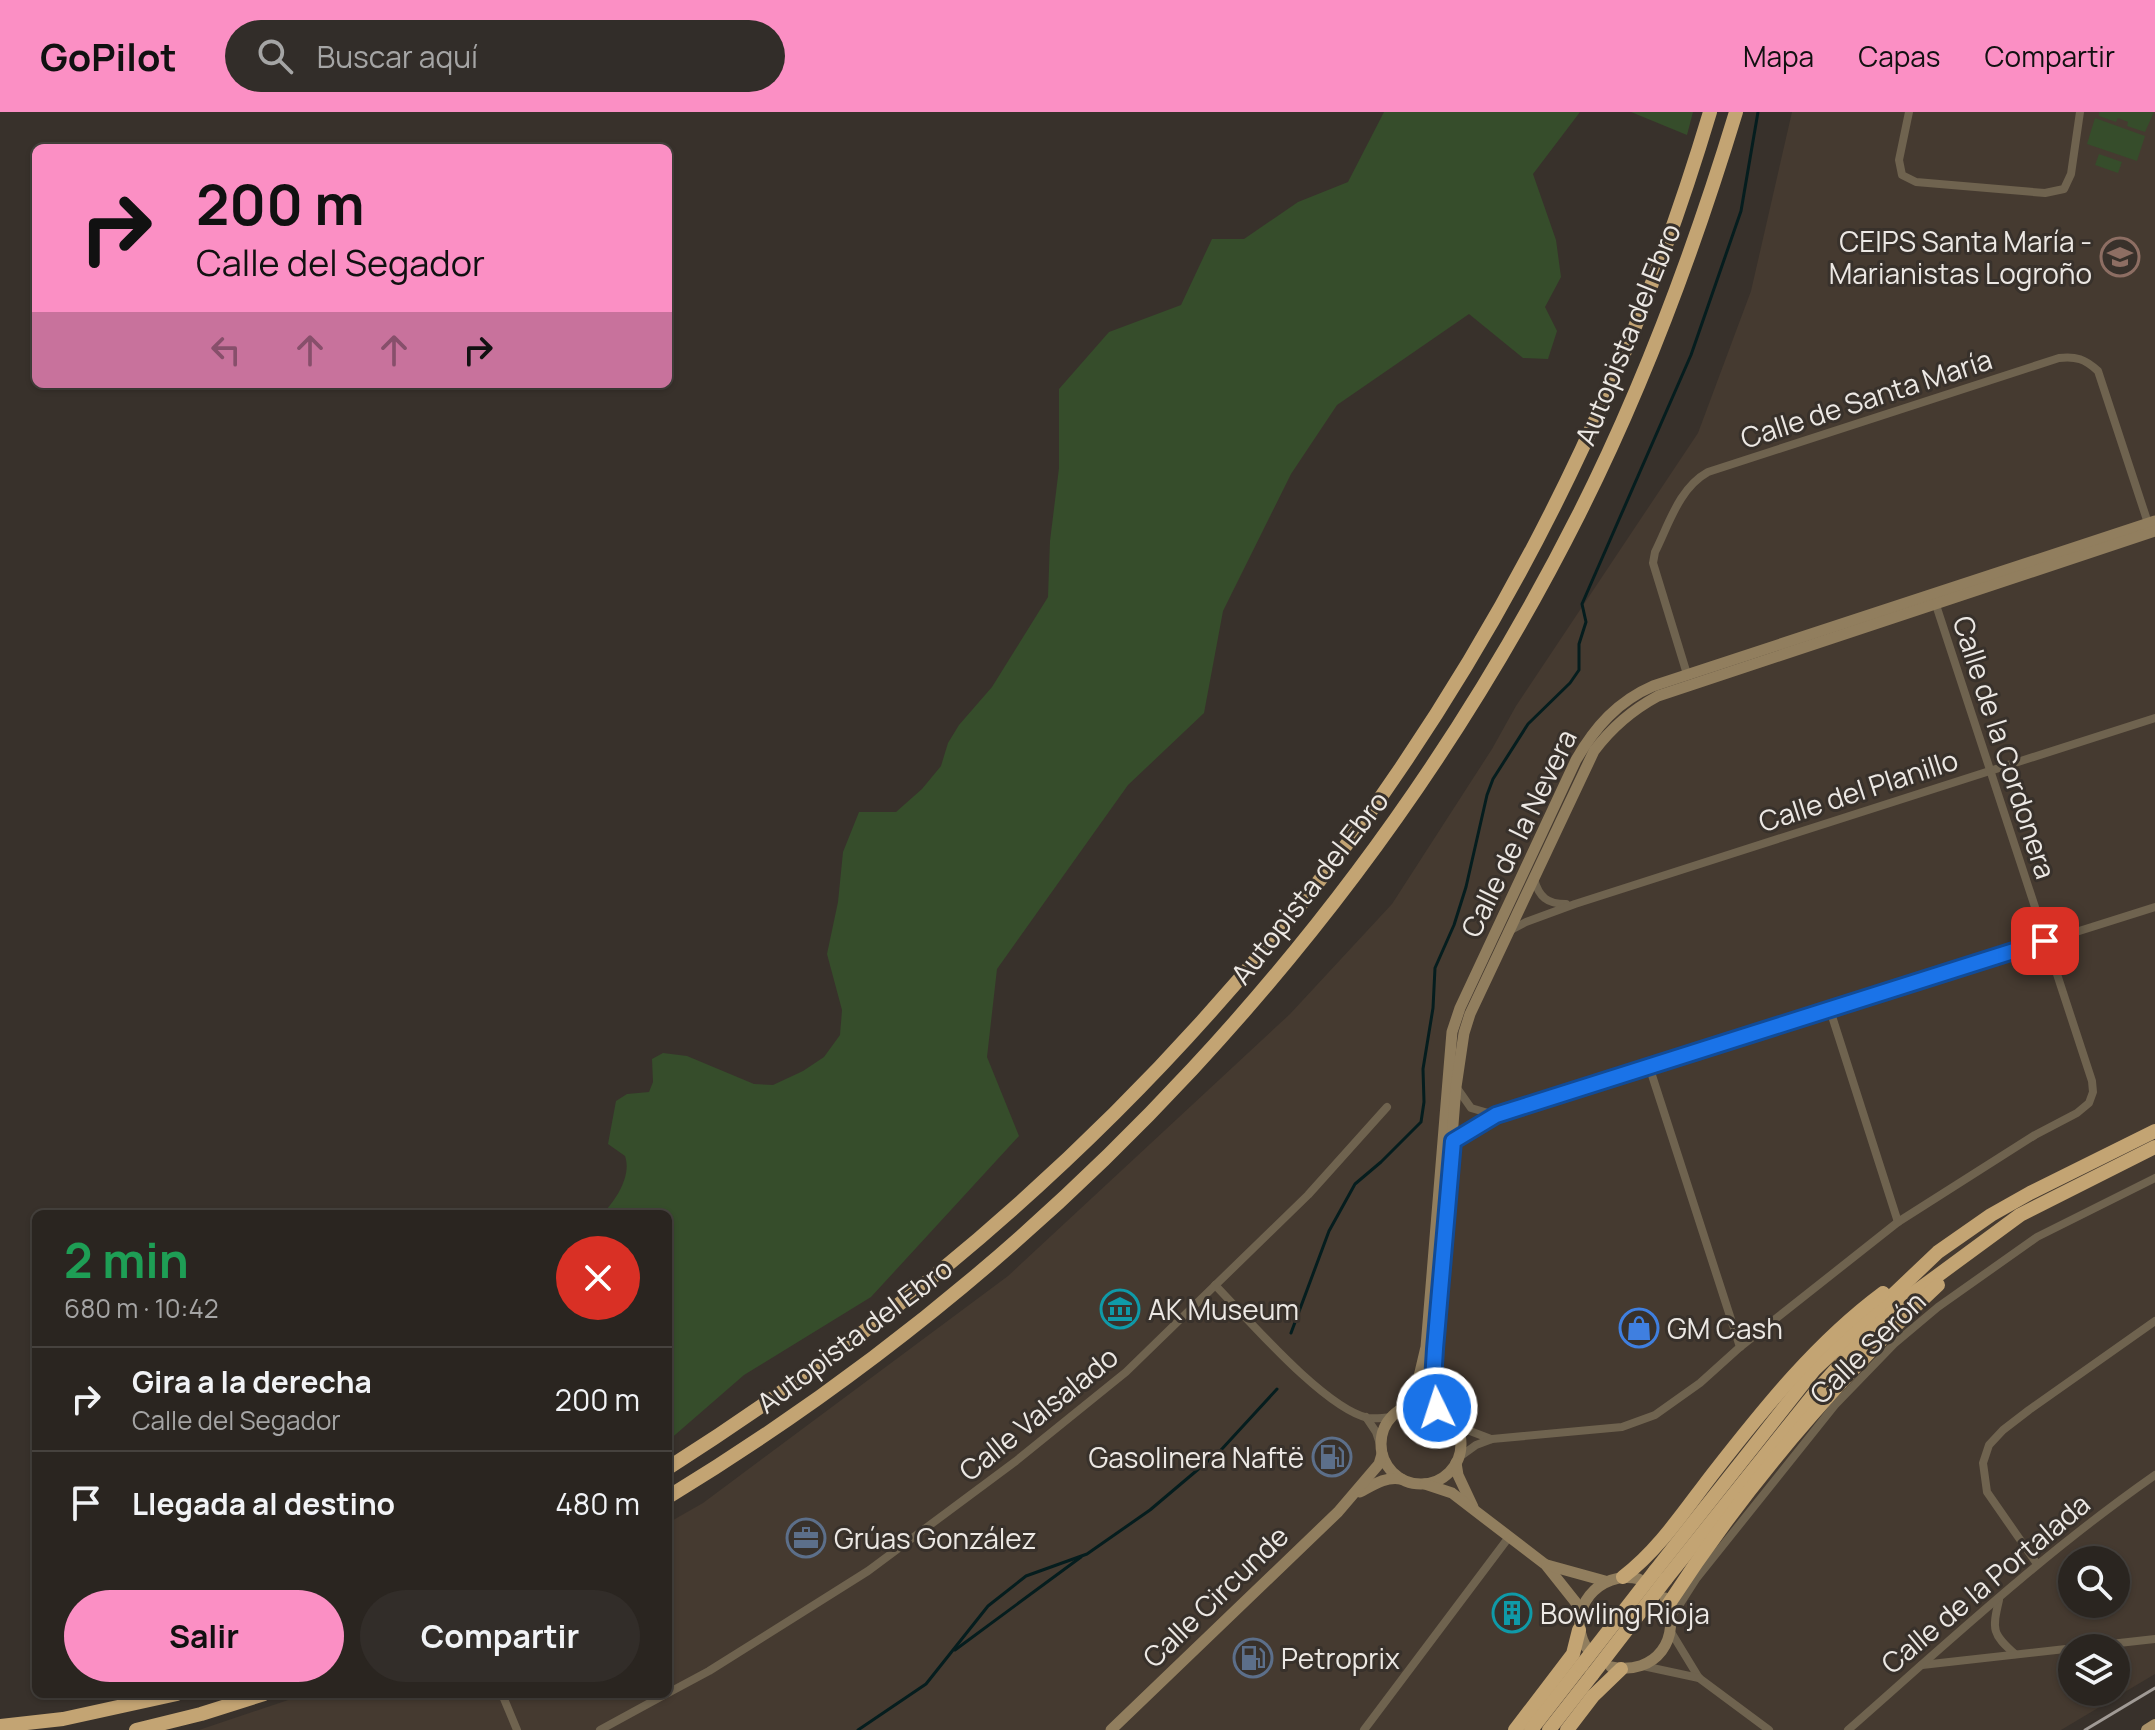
<!DOCTYPE html>
<html lang="es">
<meta charset="utf-8">
<style>
:root{--surface:#2a2520;--page:#322d29;--text:#f1f3f6;--muted:#a5a5a5;--line:#46423e;--accent:#fb8fc4}
body{margin:0;font-family:Manrope,sans-serif;background:var(--page);color:var(--text);height:100vh;display:flex;flex-direction:column;font-size:30px;white-space:nowrap}
*{box-sizing:border-box;margin:0}
p{font-size:26px;color:var(--muted)}
.icon{flex:none;width:44px;height:44px;fill:none;stroke:currentColor;stroke-width:2;stroke-linecap:round;stroke-linejoin:round}
.map{position:relative;flex:1;overflow:hidden}
.drawer{position:absolute;left:32px;top:1098px;width:640px;height:488px;display:flex;flex-direction:column;background:var(--surface);border-radius:12px;box-shadow:0 2px 6px #0004,0 0 0 2px var(--line)}
.drawer>*{flex:none}
.hud{position:absolute;left:32px;top:32px;width:640px;height:244px;border-radius:12px;box-shadow:0 2px 6px #0004,0 0 0 2px var(--line);background:#fb8fc4;color:#111;overflow:hidden}
.controls{position:absolute;left:2058px;top:1434px;display:grid;gap:16px}
.controls a{display:grid;place-items:center;width:72px;height:72px;border-radius:50%;background:var(--surface);box-shadow:0 2px 6px #0004,0 0 0 2px var(--line);font-size:40px}
.pin{position:absolute;display:grid;place-items:center;width:68px;height:68px;color:#fff;margin:-34px;border-radius:16px;box-shadow:0 4px 12px #0006}
.me{position:absolute;width:88px;margin:-44px;rotate:356deg;stroke-linejoin:round;filter:drop-shadow(0 0 6px #0008)}
.turn{display:flex;align-items:center;gap:28px;height:168px;padding:0 32px;font-size:36px}
.turn .icon{width:104px;height:104px;stroke-width:2.5}
.turn b{display:block;font-size:56px;line-height:68px}
.lanes{display:flex;align-items:center;height:76px;padding:0 32px;background:#0003;justify-content:center;gap:40px;direction:ltr}
.lanes .off{opacity:.35}
.round{display:grid;place-items:center;flex:none;width:84px;height:84px;border-radius:42px;background:var(--page)}
.head{display:flex;align-items:center;justify-content:space-between;height:136px;padding:0 32px}
h1{font-size:48px;font-weight:700;line-height:60px;color:#1e9e55}
.action{display:flex;gap:16px;margin-top:auto;padding:16px 32px}
.action a{flex:1;height:92px;border-radius:48px;background:var(--accent);color:#111;font-size:32px;font-weight:700;line-height:92px;text-align:center}
.action a+a{background:var(--page);color:var(--text)}
ul{padding:0;list-style:none}
li{display:flex;align-items:center;gap:24px;height:104px;padding:0 32px;border-top:2px solid var(--line)}
li div{flex:1}
li b{display:block;font-size:30px}
li em{font-style:normal}
header{display:flex;align-items:center;gap:48px;box-sizing:border-box;height:112px;padding:0 40px;background:var(--accent);color:#111}
header strong{font-size:38px}
nav{display:flex;gap:44px;margin-inline-start:auto;font-size:28px}
.search{width:560px;height:72px;background:var(--page);display:flex;align-items:center;gap:20px;box-sizing:border-box;padding:0 28px;border-radius:44px;color:var(--muted);font-size:30px}
.map>svg:first-child{display:block}
</style>
<header>
<strong>GoPilot</strong>
<div class="search"><svg class="icon" aria-label="search" viewBox="0 0 24 24"><circle cx="10" cy="10" r="6"/><path d="M15 15l6 6"/></svg>Buscar aquí</div>
<nav><a>Mapa</a><a>Capas</a><a>Compartir</a></nav>
</header>
<div class="map">
<svg width="2155" height="1618" viewBox="0 0 2155 1618">
<rect width="100%" height="100%" fill="#38312b"/>
<path fill="#453a30" fill-rule="evenodd" d="M 1792,0 L 2155,0 L 2155,1562 L 2061,1618 L 199,1618 L 306,1582 L 668,1582 L 668,1411 L 703,1391 L 1008,1164 L 1290,902 L 1392,792 L 1492,637 L 1516,594 L 1698,321 L 1751,179 ZM 2072,1448 L 2116,1448 L 2116,1492 L 2072,1492 ZM 2072,1536 L 2116,1536 L 2116,1580 L 2072,1580 Z"/>
<g fill="#364d2b">
<path d="M 1384,0 L 1580,0 L 1533,62 L 1556,128 L 1561,165 L 1545,195 L 1557,219 L 1548,247 L 1523,246 L 1469,202 L 1337,293 L 1291,362 L 1223,499 L 1204,601 L 1128,673 L 997,857 L 987,945 L 1019,1024 L 871,1185 L 744,1263 L 668,1329 L 668,1102 L 602,1102 C 616,1089 632,1063 625,1044 L 608,1032 L 616,989 L 627,982 L 649,980 L 653,970 L 652,947 L 663,941 L 687,944 L 754,972 L 773,973 L 803,959 L 824,945 L 840,923 L 842,898 L 827,842 L 838,790 L 843,740 L 859,700 L 896,700 L 922,677 L 941,654 L 948,631 L 959,613 L 992,575 L 1048,485 L 1050,429 L 1059,356 L 1059,277 L 1109,220 L 1181,193 L 1212,127 L 1244,127 L 1298,90 L 1348,70 Z"/>
<path d="M 1631,0 L 1693,0 L 1687,23 Z"/>
<path d="M 2099,0 L 2154,0 L 2145,20 L 2127,14 L 2128,10 L 2118,6 L 2116,10 L 2099,4 Z"/>
<path d="M 2095,6 L 2145,24 L 2137,49 L 2087,32 Z"/>
<path d="M 2099,42 L 2122,50 L 2118,61 L 2095,53 Z"/>
</g>
<g fill="none" stroke-linecap="round" stroke-linejoin="round">
<g stroke="#051d1e" stroke-width="3">
<path d="M 1291,1221 L 1329,1119 L 1355,1072 L 1381,1050 L 1421,1010 L 1424,990 L 1423,957 L 1433,896 L 1435,856 L 1454,813 L 1466,775 L 1487,683 L 1493,667 L 1528,612 L 1570,571 L 1579,558 L 1579,532 L 1586,510 L 1582,492 L 1691,243 L 1741,99 L 1758,0"/>
<path d="M 955,1538 L 1081,1445"/>
<path d="M 858,1618 L 926,1572 L 988,1494 L 1026,1464 L 1087,1442 L 1150,1398 L 1221,1338 L 1277,1277"/>
</g>
<g stroke="#6f634f" stroke-width="8">
<path d="M 1909,0 L 1899,48 L 1902,63 L 1916,70 L 2045,81 L 2064,77 L 2071,62 L 2080,0"/>
<path d="M 1687,562 L 1653,451 L 1655,440 C 1669,412 1679,376 1708,360 L 2059,246 C 2076,244 2085,247 2098,259 L 2148,411"/>
<path d="M 1534,767 C 1539,785 1547,792 1566,792"/>
<path d="M 1509,819 L 1526,810 L 1575,792 L 2155,606"/>
<path d="M 1830,898 L 1898,1110"/>
<path d="M 1649,954 L 1740,1235"/>
<path d="M 1457,976 L 1471,996 L 1495,1003"/>
<path d="M 1453,1029 L 1496,1003 L 2155,795"/>
<path d="M 1215,1173 C 1248,1207 1324,1296 1368,1306 C 1376,1307 1384,1306 1392,1305"/>
<path d="M 1366,1305 L 1376,1320 L 1381,1335"/>
<path d="M 1451,1307 L 1470,1319 L 1491,1327"/>
<path d="M 1458,1346 L 1476,1333 L 1492,1327 L 1622,1315 L 1655,1303 L 1700,1271 L 1740,1235 L 1898,1110 L 2035,1023 L 2077,1001 L 2089,991 L 2093,980 L 2092,969 L 1936,493"/>
<path d="M 2037,1452 L 1987,1380 L 1983,1351 L 1989,1333 L 2003,1318 L 2029,1298 L 2155,1209"/>
<path d="M 1999,1488 C 1992,1518 1992,1522 2015,1542"/>
<path d="M 1671,1506 L 1696,1467 L 1835,1293 L 1894,1232 L 1938,1195 L 2037,1125 L 2155,1066"/>
<path d="M 1671,1520 L 1699,1566 L 1769,1618"/>
<path d="M 1922,1553 L 2155,1527"/>
<path d="M 1643,1554 L 1699,1566"/>
<path d="M 668,1581 L 709,1559 L 868,1459 L 1016,1349 L 1126,1260 L 1308,1083 L 1387,995"/>
<path d="M 502,1582 L 517,1618"/>
<path d="M 600,1618 L 666,1582"/>
<path d="M 1364,1618 L 1509,1425"/>
<path d="M 1848,1618 C 1948,1530 2046,1439 2155,1363"/>
</g>
<g stroke="#917e5e" stroke-width="11">
<circle cx="1421" cy="1332" r="40"/>
<path d="M 1412,1294 L 1426,1235 L 1452,920 L 1460,896 L 1576,648 C 1595,615 1618,589 1653,574 L 2155,409"/>
<path d="M 1437,1296 L 1433,1269 L 1435,1237 L 1456,975 L 1464,921 L 1470,902 L 1594,639 C 1612,615 1632,598 1658,584 L 2155,419"/>
<path d="M 1456,1351 L 1458,1363 L 1473,1395"/>
<path d="M 1425,1372 L 1452,1381 L 1546,1453 L 1581,1497"/>
<path d="M 1360,1380 C 1373,1373 1386,1364 1401,1367"/>
<path d="M 1547,1453 L 1605,1469"/>
<path d="M 1586,1535 C 1565,1498 1599,1457 1639,1467"/>
<path d="M 1611,1555 C 1656,1564 1683,1526 1665,1486"/>
<path d="M 1111,1618 L 1338,1400 L 1379,1352 L 1382,1342"/>
</g>
<path stroke="#ab9269" stroke-width="12" d="M 2147,1618 L 2155,1613"/>
<g stroke="#c3a473" stroke-width="14">
<path d="M 668,1356 C 1178,1032 1536,581 1710,0"/>
<path d="M 668,1385 C 1056,1149 1375,807 1579,402 C 1644,273 1694,138 1736,0"/>
<path d="M 1655,1459 L 1814,1258 L 1938,1140 L 1991,1103 L 2030,1081 L 2155,1019"/>
<path d="M 1623,1465 C 1660,1437 1686,1396 1715,1359 C 1765,1295 1817,1230 1883,1181"/>
<path d="M 1666,1467 L 1814,1282 L 1864,1226 L 1914,1181 L 2020,1103 L 2155,1035"/>
<path d="M 1668,1493 C 1744,1376 1836,1268 1938,1173"/>
<path d="M 0,1614 L 63,1607 L 177,1582"/>
<path d="M 136,1618 L 201,1602 L 264,1582"/>
<path d="M 1515,1618 L 1573,1542 L 1579,1518"/>
<path d="M 1531,1618 L 1581,1554"/>
<path d="M 1549,1618 L 1592,1563"/>
<path d="M 1567,1618 L 1593,1584 L 1621,1557"/>
</g>
<path stroke="#a09a95" stroke-width="3" d="M 2085,1618 L 2155,1576"/>
<g stroke="#c3a473" stroke-width="14">
<path d="M 1581,1554 L 1655,1459"/>
<path d="M 1592,1563 L 1666,1467"/>
</g>
</g>
<g fill="none" stroke-linecap="round" stroke-linejoin="round">
<g stroke="#114b97" stroke-width="20">
<path id="route" d="M 1437,1296 L 1433,1269 L 1435,1237 L 1453,1029 L 1496,1003 L 2045,829"/>
</g>
<use href="#route" stroke="#1a73e8" stroke-width="14"/>
</g>
<defs>
<g id="university-ring" transform="scale(2)"><circle r="9.5" fill="#38312b" stroke="#8d6e63" stroke-width="1.5"/><path d="M0-5L7-2L0 1L-7-2ZM-4 1L0 2.5L4 1V4Q0 6-4 4Z" fill="#8d6e63"/></g>
<g id="museum-ring" transform="scale(2)"><circle r="9.5" fill="#38312b" stroke="#0f9aa8" stroke-width="1.5"/><path d="M0-6L6-3V-2H-6V-3ZM-5-1h2V3h-2ZM-1-1h2V3h-2ZM3-1h2V3H3ZM-6 4H6V6H-6Z" fill="#0f9aa8"/></g>
<g id="shop-ring" transform="scale(2)"><circle r="9.5" fill="#38312b" stroke="#3f7fe0" stroke-width="1.5"/><path d="M-5-2.5h2.3a2.7 3.5 0 0 1 5.4 0H5L5.5 6h-11ZM-1.5-2.5h3a1.5 2.3 0 0 0-3 0Z" fill="#3f7fe0"/></g>
<g id="fuel-ring" transform="scale(2)"><circle r="9.5" fill="#38312b" stroke="#5c6f8a" stroke-width="1.5"/><path d="M-5.5-6h7V0h2V4h1.3V-2.5L3-4.5l.8-.8L6-3V5H2.5V1h-1V6h-7ZM-4.2-4.7v3.2H.2V-4.7Z" fill="#5c6f8a"/></g>
<g id="office-ring" transform="scale(2)"><circle r="9.5" fill="#38312b" stroke="#5c6f8a" stroke-width="1.5"/><path d="M-6-3h4V-5.5h4V-3h4V5H-6ZM-1-4.5V-3h2v-1.5ZM-6 0V1H6V0Z" fill="#5c6f8a"/></g>
<g id="building-ring" transform="scale(2)"><circle r="9.5" fill="#38312b" stroke="#0f9aa8" stroke-width="1.5"/><path d="M-4-6H4V6H1V3H-1V6H-4ZM-2.5-4.3h1.7v1.8h-1.7ZM.8-4.3h1.7v1.8H.8ZM-2.5-1h1.7V.8h-1.7ZM.8-1h1.7V.8H.8Z" fill="#0f9aa8"/></g>
</defs>
<g fill-rule="evenodd">
<use href="#university-ring" x="2120" y="145"/>
<use href="#museum-ring" x="1120" y="1197"/>
<use href="#shop-ring" x="1639" y="1216"/>
<use href="#fuel-ring" x="1332" y="1345"/>
<use href="#office-ring" x="806" y="1426"/>
<use href="#building-ring" x="1512" y="1501"/>
<use href="#fuel-ring" x="1253" y="1546"/>
</g>
<g text-anchor="middle" dominant-baseline="central" stroke-width="6" stroke-linejoin="round" paint-order="stroke">
<g font-size="28" fill="#ece8e4" stroke="#38312b" text-anchor="start">
<text x="2092" y="129" text-anchor="end">CEIPS Santa María -<tspan x="2092" dy="32">Marianistas Logroño</tspan></text>
<text x="1148" y="1197">AK Museum</text>
<text x="1667" y="1216">GM Cash</text>
<text x="1304" y="1345" text-anchor="end">Gasolinera Naftë</text>
<text x="834" y="1426">Grúas González</text>
<text x="1540" y="1501">Bowling Rioja</text>
<text x="1281" y="1546">Petroprix</text>
</g>
<g font-size="28" fill="#ece8e4" stroke="#38312b">
<text transform="translate(1627 222) rotate(-68)">Autopista del Ebro</text>
<text transform="translate(1866 286) rotate(-18)">Calle de Santa María</text>
<text transform="translate(2005 635) rotate(72)">Calle de la Cordonera</text>
<text transform="translate(1858 678) rotate(-18)">Calle del Planillo</text>
<text transform="translate(1518 721) rotate(-64)">Calle de la Nevera</text>
<text transform="translate(1309 775) rotate(-52)">Autopista del Ebro</text>
<text transform="translate(854 1223) rotate(-37)">Autopista del Ebro</text>
<text transform="translate(1867 1235) rotate(-44)">Calle Serón</text>
<text transform="translate(1038 1301) rotate(-39)">Calle Valsalado</text>
<text transform="translate(1985 1471) rotate(-40)">Calle de la Portalada</text>
<text transform="translate(1215 1484) rotate(-44)">Calle Circunde</text>
</g>
</g>
</svg>
<div class="controls">
<a><svg class="icon" aria-label="search" viewBox="0 0 24 24"><circle cx="10" cy="10" r="6"/><path d="M15 15l6 6"/></svg></a>
<a><svg class="icon" aria-label="layers" viewBox="0 0 24 24"><path d="M12 4l9 5-9 5-9-5zM3 14l9 5 9-5"/></svg></a>
</div>
<div class="pin" style="left:2045px;top:829px;background:#d93025"><svg class="icon" aria-label="arrive" viewBox="0 0 24 24"><path d="M6 21V4h12l-3 4 3 4H6"/></svg></div>
<svg class="me" style="left:1437px;top:1296px" viewBox="-20 -20 40 40"><circle r="17" fill="#1a73e8" stroke="#fff" stroke-width="3"/><path d="M0-11L8 9 0 5-8 9z" fill="#fff"/></svg>
<div class="hud">
<div class="turn"><svg class="icon" aria-label="right" viewBox="0 0 24 24"><path d="M7 20v-9h11M14 6l5 5-5 5"/></svg><div><b>200 m</b>Calle del Segador</div></div>
<div class="lanes"><svg class="icon off" aria-label="left" viewBox="0 0 24 24"><path d="M17 20v-9H6M10 6l-5 5 5 5"/></svg><svg class="icon off" aria-label="ahead" viewBox="0 0 24 24"><path d="M12 20V5M6 11l6-6 6 6"/></svg><svg class="icon off" aria-label="ahead" viewBox="0 0 24 24"><path d="M12 20V5M6 11l6-6 6 6"/></svg><svg class="icon" aria-label="right" viewBox="0 0 24 24"><path d="M7 20v-9h11M14 6l5 5-5 5"/></svg></div>
</div>
<section class="drawer">
<div class="head"><div><h1>2 min</h1><p>680 m · 10:42</p></div><a class="round" style="background:#d93025;color:#fff"><svg class="icon" aria-label="close" viewBox="0 0 24 24"><path d="M6 6l12 12M18 6L6 18"/></svg></a></div>
<ul>
<li><svg class="icon" aria-label="right" viewBox="0 0 24 24"><path d="M7 20v-9h11M14 6l5 5-5 5"/></svg><div><b>Gira a la derecha</b><p>Calle del Segador</p></div><em>200 m</em></li>
<li><svg class="icon" aria-label="arrive" viewBox="0 0 24 24"><path d="M6 21V4h12l-3 4 3 4H6"/></svg><div><b>Llegada al destino</b></div><em>480 m</em></li>
</ul>
<div class="action"><a>Salir</a><a>Compartir</a></div>
</section>
</div>
